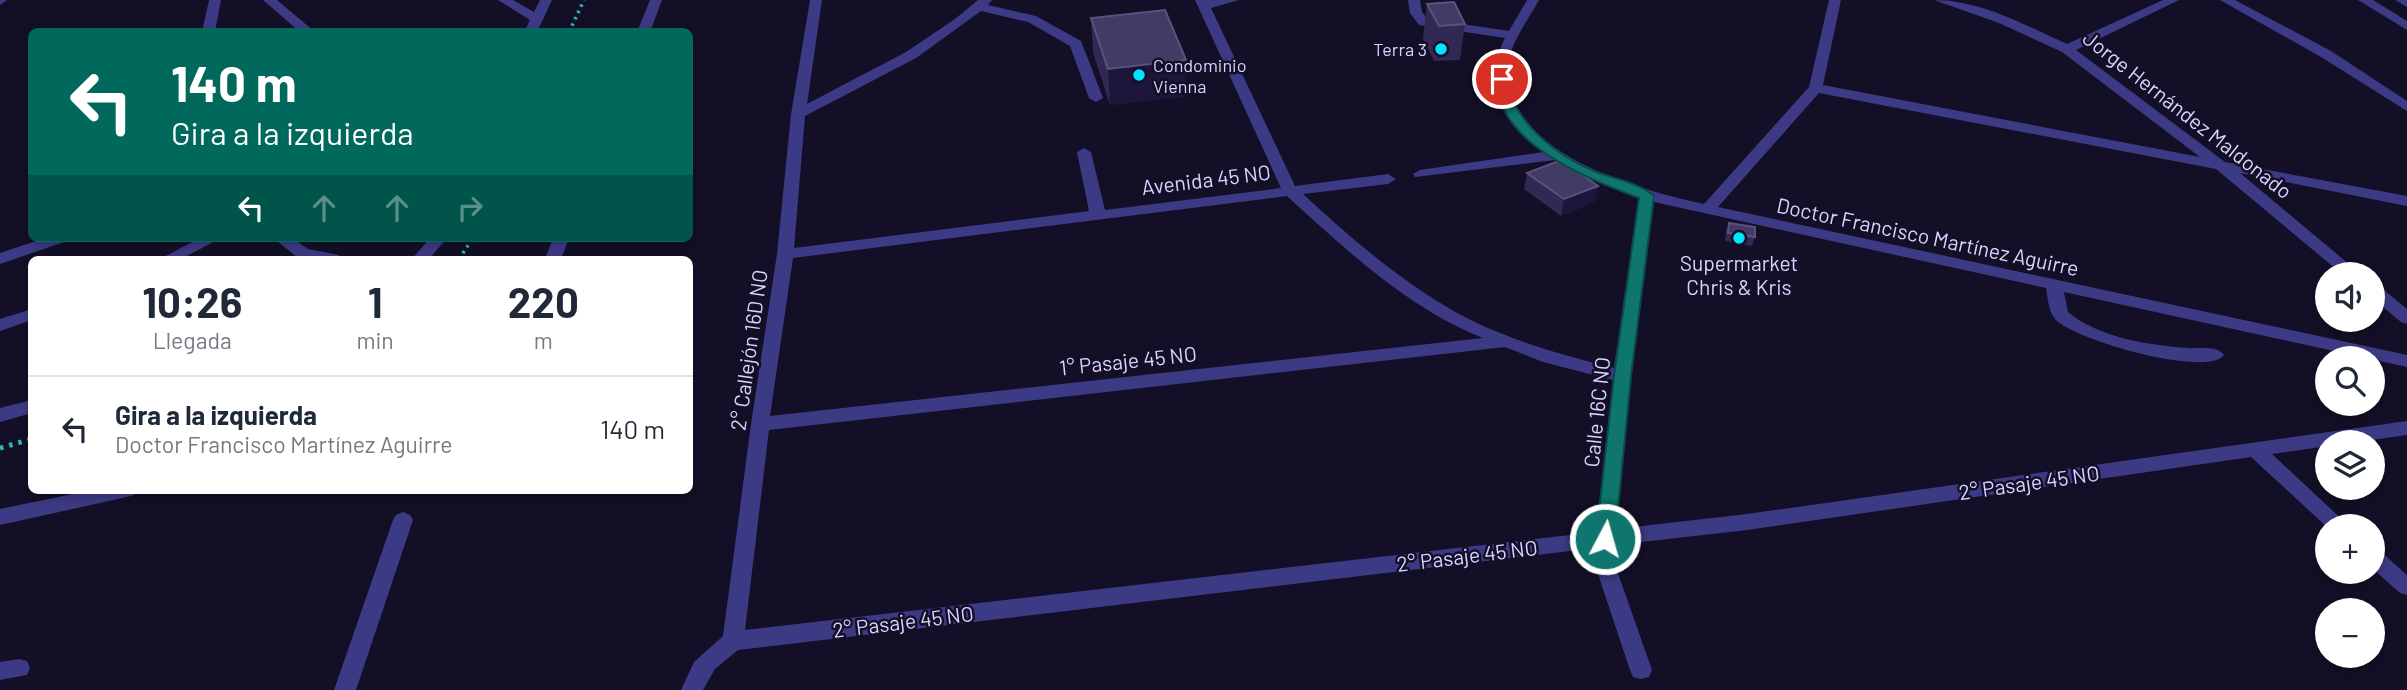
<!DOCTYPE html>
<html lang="es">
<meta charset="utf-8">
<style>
:root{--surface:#fff;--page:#f6f6f7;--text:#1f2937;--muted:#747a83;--line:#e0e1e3}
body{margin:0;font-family:Barlow,sans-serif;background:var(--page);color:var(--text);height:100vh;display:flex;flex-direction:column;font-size:26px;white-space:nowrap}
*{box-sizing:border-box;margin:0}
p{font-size:23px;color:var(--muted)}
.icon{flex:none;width:38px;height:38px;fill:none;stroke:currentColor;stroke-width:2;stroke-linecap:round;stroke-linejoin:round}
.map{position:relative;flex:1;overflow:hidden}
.panel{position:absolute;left:28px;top:256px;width:665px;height:238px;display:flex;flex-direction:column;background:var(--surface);border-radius:10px;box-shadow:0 4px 10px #0003}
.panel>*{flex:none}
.banner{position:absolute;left:28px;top:28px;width:665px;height:214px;border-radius:10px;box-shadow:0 4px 10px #0003;background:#00695c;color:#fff;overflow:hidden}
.controls{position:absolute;left:2315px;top:262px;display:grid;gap:14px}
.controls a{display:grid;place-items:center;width:70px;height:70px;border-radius:50%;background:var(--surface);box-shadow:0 4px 10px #0003;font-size:35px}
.pin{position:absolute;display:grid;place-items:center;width:60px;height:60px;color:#fff;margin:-30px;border:4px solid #fff;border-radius:50%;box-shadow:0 2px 7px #0007}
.me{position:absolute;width:77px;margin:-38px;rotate:6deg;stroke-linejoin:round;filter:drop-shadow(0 0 5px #0008)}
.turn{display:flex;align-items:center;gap:24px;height:147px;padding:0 28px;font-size:32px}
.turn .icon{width:91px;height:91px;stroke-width:2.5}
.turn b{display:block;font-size:49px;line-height:60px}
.lanes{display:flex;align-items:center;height:66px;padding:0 28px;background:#0003;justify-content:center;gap:35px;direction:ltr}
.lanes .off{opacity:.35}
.eta{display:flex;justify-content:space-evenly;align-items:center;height:119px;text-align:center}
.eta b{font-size:42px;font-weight:700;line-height:49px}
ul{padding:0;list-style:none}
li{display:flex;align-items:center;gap:21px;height:105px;padding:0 28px;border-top:2px solid var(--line)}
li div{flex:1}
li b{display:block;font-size:26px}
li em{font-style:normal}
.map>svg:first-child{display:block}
</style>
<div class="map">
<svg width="2407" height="690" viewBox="0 0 2407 690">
<rect width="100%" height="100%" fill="#130f26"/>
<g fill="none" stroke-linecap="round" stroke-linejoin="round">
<g stroke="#2fb8b0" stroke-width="3.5" stroke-dasharray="2.5 4.5" stroke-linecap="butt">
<path d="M 569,32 L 584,0"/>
<path d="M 459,259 L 473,238"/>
</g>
<path stroke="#2fb8b0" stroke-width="5" stroke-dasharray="3.5 6" stroke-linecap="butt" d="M 0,448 L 32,439"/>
<g fill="#3d3a85" fill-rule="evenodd">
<path d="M 0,0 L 7,0 L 0,5 Z"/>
<path d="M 209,0 L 221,0 L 215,32 L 202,32 Z"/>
<path d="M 263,0 L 277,0 L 315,32 L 300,32 Z"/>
<path d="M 498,0 L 513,0 L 534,12 L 540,0 L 552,0 L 537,32 L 524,32 L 530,20 Z"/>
<path d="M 650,0 L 662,0 L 650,32 L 637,32 Z"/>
<path d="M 810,0 L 822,0 L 807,104 L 906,52 L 955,19 L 978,0 L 992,0 L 988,5 L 1036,16 L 1081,41 L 1103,98 L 1096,102 L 1089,98 L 1070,46 L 1028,22 L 981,11 L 916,58 L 805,116 L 794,248 L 1089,211 L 1077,152 L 1084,148 L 1091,152 L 1105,210 L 1281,188 L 1195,0 L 1239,0 L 1211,8 L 1295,186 L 1388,174 L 1396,179 L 1388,184 L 1303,194 C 1355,242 1416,295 1481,325 C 1524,344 1568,357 1614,368 L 1639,198 L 1595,180 L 1555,160 L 1415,177 L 1413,174 L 1420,170 L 1544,152 C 1506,122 1480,87 1505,38 L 1419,25 L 1410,13 L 1408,0 L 1420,0 L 1422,12 L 1428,19 L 1509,31 L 1527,0 L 1539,0 C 1529,19 1508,46 1508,67 C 1505,154 1638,190 1704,204 L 1809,87 L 1829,0 L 1841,0 L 1823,85 L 2200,157 L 2062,52 L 1999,23 L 1934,0 C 1980,0 2025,25 2067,44 L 2163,0 L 2179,0 L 2076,50 L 2225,162 L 2407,196 L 2407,206 L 2240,173 L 2362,275 L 2343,275 L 2216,169 L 1819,93 L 1718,207 L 2407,355 L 2407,367 L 2064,292 L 2068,312 C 2100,338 2148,345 2188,348 C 2199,349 2217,345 2224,355 C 2208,378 2073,340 2055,319 C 2048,310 2048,299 2046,288 L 1654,202 L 1631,376 L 1616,529 L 1747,514 L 2407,421 L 2407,435 L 2351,443 L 2328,443 L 2328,446 L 2272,454 L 2350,527 L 2328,528 L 2251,457 L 1747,530 L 1615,545 L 1615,565 L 1652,670 L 1649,677 L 1641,679 L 1633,677 L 1630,670 L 1595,565 L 1595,548 L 738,650 L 715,669 L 703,690 L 681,690 L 694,662 L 723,636 L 751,424 L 777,254 L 791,114 ZM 1287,196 C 1345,249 1409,309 1483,338 L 770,416 L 793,258 ZM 1505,347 L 1543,362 L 1613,380 L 1596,532 L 745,630 L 769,430 Z"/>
<path d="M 2220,0 L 2235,0 L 2331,51 L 2407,101 L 2407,111 L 2321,57 Z"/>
<path d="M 2358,0 L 2373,0 L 2407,21 L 2407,30 Z"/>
<path d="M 2395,0 L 2407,0 L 2407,7 Z"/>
<path d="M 45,238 L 69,238 L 67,241 L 0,264 L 0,253 Z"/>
<path d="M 200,238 L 221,238 L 181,259 L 160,259 Z"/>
<path d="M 273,238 L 292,238 L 308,249 L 339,255 L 341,259 L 297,257 Z"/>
<path d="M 430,238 L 447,238 L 429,259 L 412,259 Z"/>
<path d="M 553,238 L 569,238 L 561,259 L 545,259 Z"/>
<path d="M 2373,285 L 2379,286 L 2407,309 L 2407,324 L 2401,322 L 2373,299 Z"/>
<path d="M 32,309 L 32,320 L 0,331 L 0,319 Z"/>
<path d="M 32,400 L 32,413 L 0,422 L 0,408 Z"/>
<path d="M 92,490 L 137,490 L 134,495 L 127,497 L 0,525 L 0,509 Z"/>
<path d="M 403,512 L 410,515 L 413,520 L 356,690 L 334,690 L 393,520 L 396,515 Z"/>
<path d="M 2373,549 L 2380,551 L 2407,575 L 2407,595 L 2400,593 L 2373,569 Z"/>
<path d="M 19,659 L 27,661 L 30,668 L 27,675 L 0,680 L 0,662 Z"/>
</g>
</g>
<g fill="#312854">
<path d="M 1427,4 L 1465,24 L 1460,60 L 1434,61 L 1423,39 Z"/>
<path d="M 1091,18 L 1186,60 L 1186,96 L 1110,105 L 1093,53 Z"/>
<path d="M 1527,173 L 1598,186 L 1594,202 L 1561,216 L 1524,189 Z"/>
<path d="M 1729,223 L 1755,237 L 1752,246 L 1725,241 L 1726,231 Z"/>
</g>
<g fill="#1d163a">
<path d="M 1186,60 L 1186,96 L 1110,105 L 1108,69 Z"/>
<path d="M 1598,186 L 1594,202 L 1561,216 L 1564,199 Z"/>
</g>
<g fill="#433a66" stroke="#5a527e" stroke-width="2">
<path d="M 1454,2 L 1465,24 L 1439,26 L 1427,4 Z"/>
<path d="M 1165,10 L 1186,60 L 1108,69 L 1091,18 Z"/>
<path d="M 1561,160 L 1598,186 L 1564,199 L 1527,173 Z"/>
<path d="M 1729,223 L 1755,227 L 1755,237 L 1728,233 Z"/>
</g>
<path fill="#0f766e" stroke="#0a4d48" stroke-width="2" d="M 1502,76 L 1508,79 C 1511,121 1557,156 1594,171 C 1611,178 1640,183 1654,196 L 1631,376 L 1615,539 L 1612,544 L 1605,546 L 1599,544 L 1596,539 L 1614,376 L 1639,198 C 1587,178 1500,146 1495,79 Z"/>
<g fill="#00e5ff" stroke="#130f26" stroke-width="2.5">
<circle cx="1441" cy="49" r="7"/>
<circle cx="1139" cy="75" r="7"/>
<circle cx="1739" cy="238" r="7"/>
</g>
<g text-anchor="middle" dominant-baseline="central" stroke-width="5" stroke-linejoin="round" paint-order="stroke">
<g font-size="18" fill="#d9d4ff" stroke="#130f26" text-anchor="end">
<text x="1427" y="49">Terra 3</text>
<text x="1153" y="65" text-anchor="start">Condominio<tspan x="1153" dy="21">Vienna</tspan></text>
</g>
<g font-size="21" fill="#d9d4ff" stroke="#130f26">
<text transform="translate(2188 114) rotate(38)">Jorge Hernández Maldonado</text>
<text transform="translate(1206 179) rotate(-7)">Avenida 45 NO</text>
<text transform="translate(1928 236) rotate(12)">Doctor Francisco Martínez Aguirre</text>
<text transform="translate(748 350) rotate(-82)">2° Callejón 16D NO</text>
<text transform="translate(1128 360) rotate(-6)">1° Pasaje 45 NO</text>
<text transform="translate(1596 412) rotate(-84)">Calle 16C NO</text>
<text transform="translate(2029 482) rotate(-8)">2° Pasaje 45 NO</text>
<text transform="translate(1467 555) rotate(-7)">2° Pasaje 45 NO</text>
<text transform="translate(903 621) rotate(-7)">2° Pasaje 45 NO</text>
</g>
<g font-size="21" fill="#d9d4ff" stroke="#130f26">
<text x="1739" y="262">Supermarket<tspan x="1739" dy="24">Chris &amp; Kris</tspan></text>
</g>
</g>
</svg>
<div class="controls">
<a><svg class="icon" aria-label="sound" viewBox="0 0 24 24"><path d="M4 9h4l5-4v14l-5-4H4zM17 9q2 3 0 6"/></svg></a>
<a><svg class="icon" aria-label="search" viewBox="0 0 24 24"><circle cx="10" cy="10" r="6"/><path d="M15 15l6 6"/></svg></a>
<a><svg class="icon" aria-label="layers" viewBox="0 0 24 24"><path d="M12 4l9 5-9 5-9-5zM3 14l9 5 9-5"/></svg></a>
<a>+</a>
<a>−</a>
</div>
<div class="pin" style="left:1502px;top:79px;background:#d93025"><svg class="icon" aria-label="arrive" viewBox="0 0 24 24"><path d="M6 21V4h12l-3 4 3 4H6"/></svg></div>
<svg class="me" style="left:1605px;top:539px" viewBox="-20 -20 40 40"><circle r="17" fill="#0f766e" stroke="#fff" stroke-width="3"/><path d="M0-11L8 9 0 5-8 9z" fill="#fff"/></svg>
<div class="banner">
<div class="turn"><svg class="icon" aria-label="left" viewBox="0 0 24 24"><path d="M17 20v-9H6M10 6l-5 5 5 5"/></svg><div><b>140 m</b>Gira a la izquierda</div></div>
<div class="lanes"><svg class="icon" aria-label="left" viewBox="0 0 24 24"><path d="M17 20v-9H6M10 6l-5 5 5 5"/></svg><svg class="icon off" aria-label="ahead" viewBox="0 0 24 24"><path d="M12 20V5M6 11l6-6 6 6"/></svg><svg class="icon off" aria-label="ahead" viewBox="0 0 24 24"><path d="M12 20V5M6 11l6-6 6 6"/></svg><svg class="icon off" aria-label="right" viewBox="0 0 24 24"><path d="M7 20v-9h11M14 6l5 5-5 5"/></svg></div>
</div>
<section class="panel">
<div class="eta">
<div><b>10:26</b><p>Llegada</p></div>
<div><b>1</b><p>min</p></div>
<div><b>220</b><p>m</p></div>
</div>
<ul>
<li><svg class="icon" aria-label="left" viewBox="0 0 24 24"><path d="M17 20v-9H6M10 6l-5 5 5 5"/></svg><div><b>Gira a la izquierda</b><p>Doctor Francisco Martínez Aguirre</p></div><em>140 m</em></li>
</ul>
</section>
</div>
